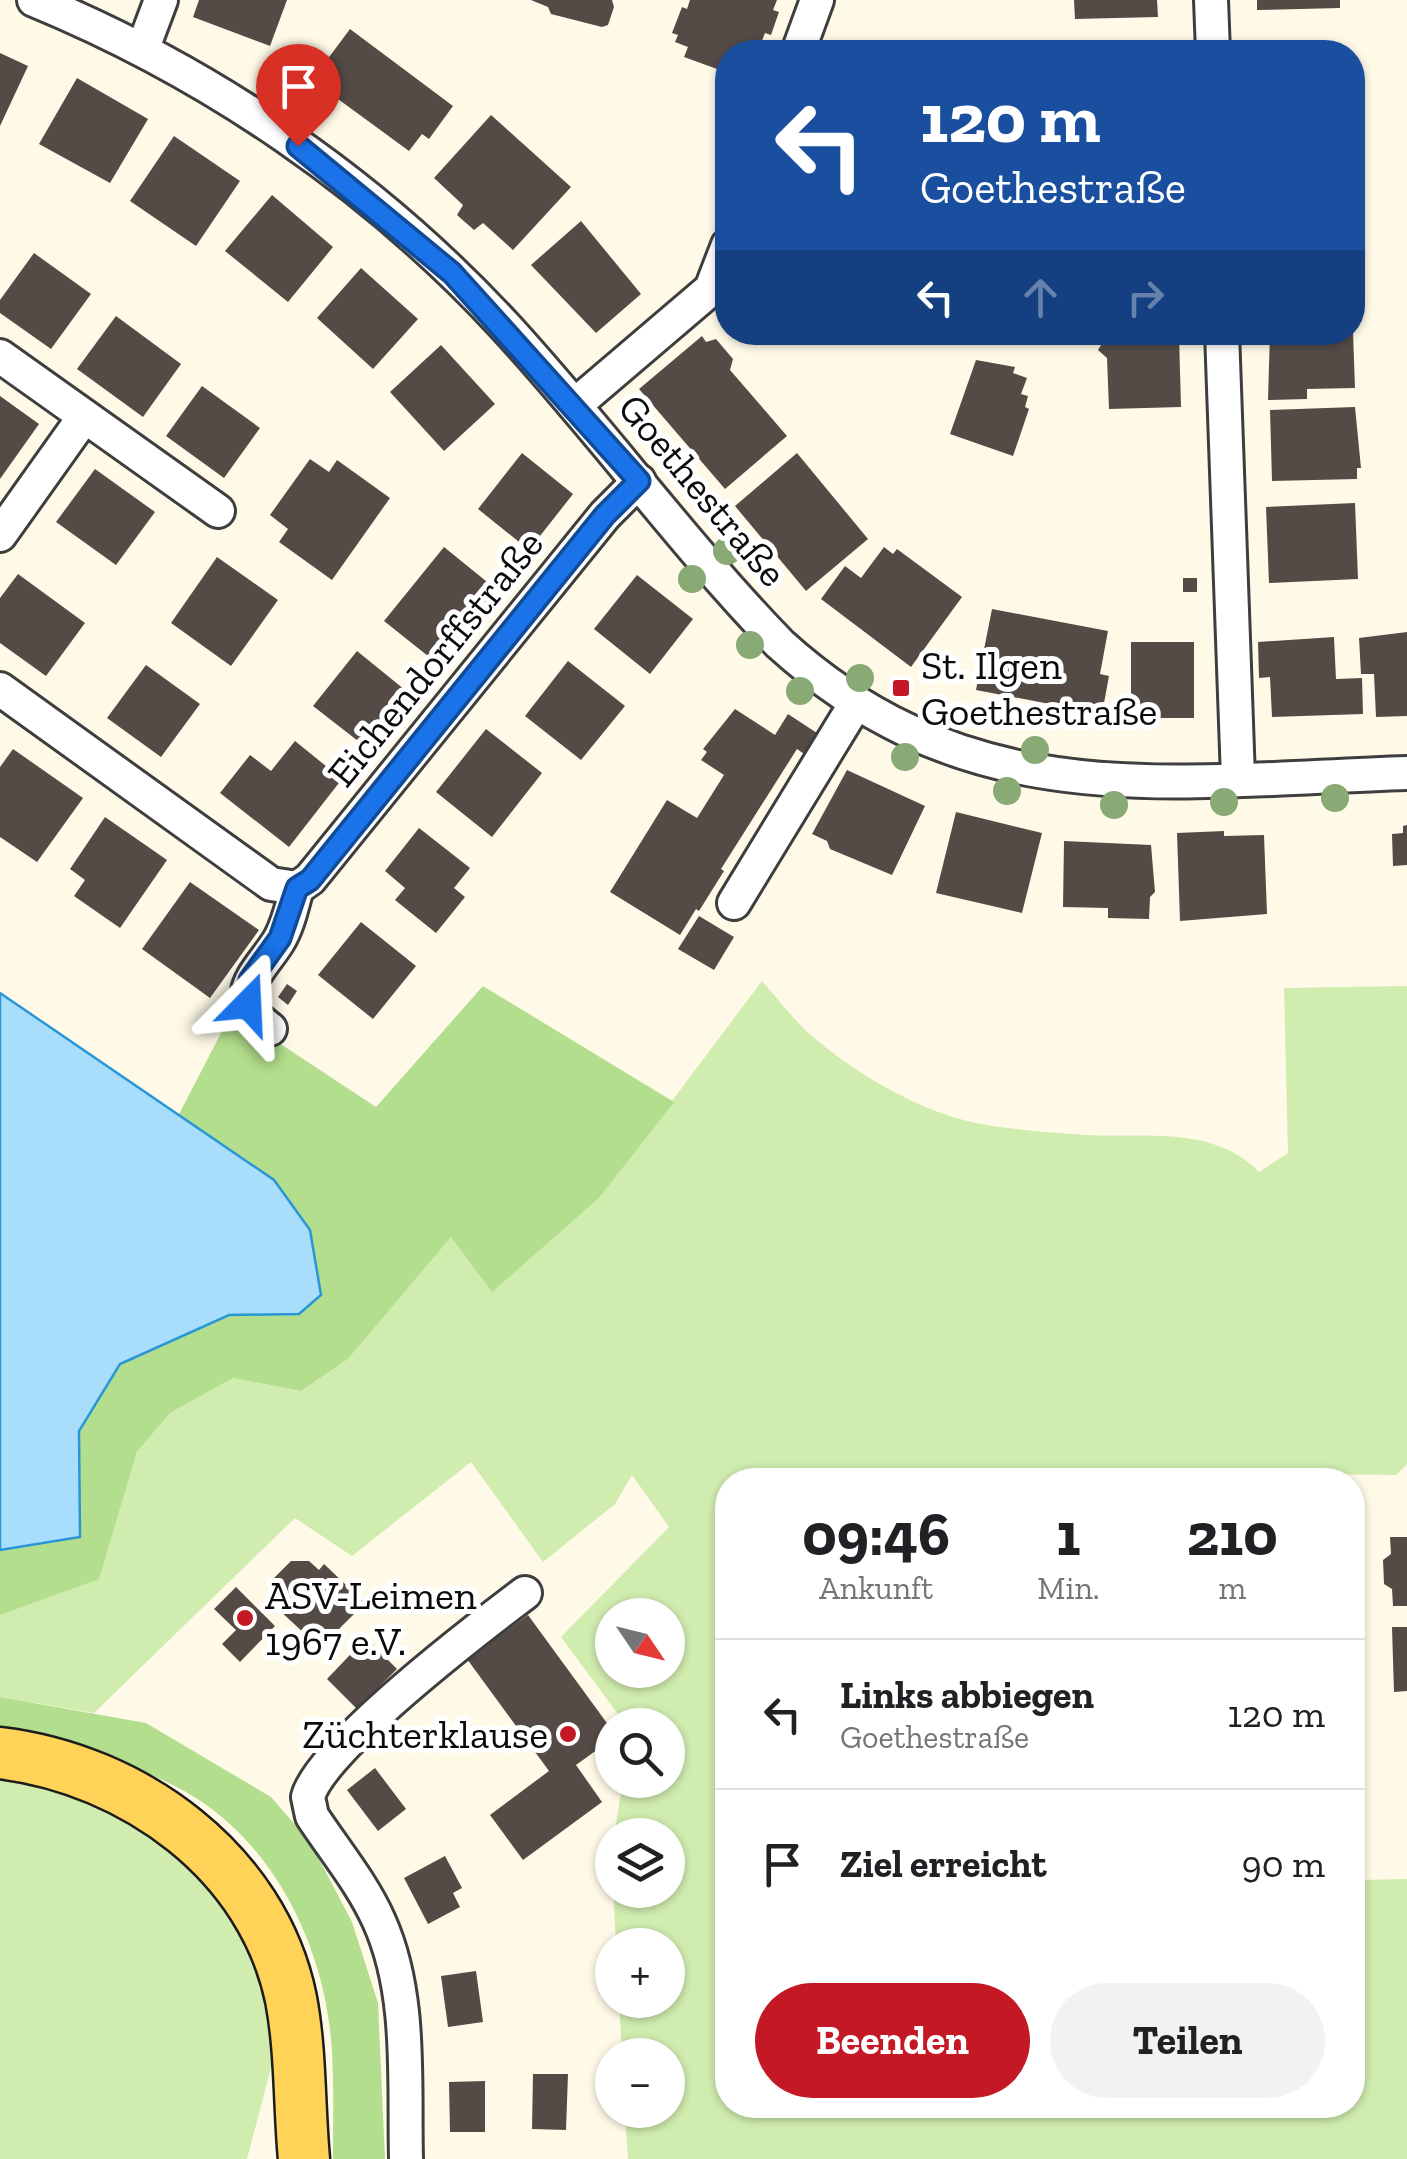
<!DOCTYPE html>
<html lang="de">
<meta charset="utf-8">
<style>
:root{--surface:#fff;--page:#f2f2f2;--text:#202124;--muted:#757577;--line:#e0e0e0;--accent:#c41925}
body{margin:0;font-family:"Zilla Slab",serif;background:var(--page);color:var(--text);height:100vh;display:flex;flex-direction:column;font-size:38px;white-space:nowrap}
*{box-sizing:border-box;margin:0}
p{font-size:32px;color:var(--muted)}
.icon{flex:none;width:55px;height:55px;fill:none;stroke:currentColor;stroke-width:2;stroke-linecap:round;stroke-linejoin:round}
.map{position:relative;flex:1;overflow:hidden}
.sheet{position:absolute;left:715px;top:1468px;width:650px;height:650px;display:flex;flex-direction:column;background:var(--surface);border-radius:40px;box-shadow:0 2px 8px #0004}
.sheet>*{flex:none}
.guide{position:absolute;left:715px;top:40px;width:650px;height:305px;border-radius:40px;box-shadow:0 2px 8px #0004;background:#1a4fa0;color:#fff;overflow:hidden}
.needle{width:65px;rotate:125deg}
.fabs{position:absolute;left:595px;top:1598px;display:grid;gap:20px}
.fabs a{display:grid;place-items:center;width:90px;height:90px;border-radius:50%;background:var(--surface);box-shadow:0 2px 8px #0004;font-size:50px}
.pin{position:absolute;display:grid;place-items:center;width:85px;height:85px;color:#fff;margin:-102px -42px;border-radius:50% 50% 50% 0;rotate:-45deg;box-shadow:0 0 10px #0007}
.pin .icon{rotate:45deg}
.me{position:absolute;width:110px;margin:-55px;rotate:21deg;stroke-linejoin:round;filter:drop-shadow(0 0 8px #0008)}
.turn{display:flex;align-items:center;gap:35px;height:210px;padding:0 40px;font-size:45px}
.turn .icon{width:130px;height:130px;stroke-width:2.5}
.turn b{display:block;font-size:70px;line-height:85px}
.lanes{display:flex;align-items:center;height:95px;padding:0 40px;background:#0003;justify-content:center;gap:50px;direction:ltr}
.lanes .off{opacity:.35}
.eta{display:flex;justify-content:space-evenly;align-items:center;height:170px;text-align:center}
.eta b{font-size:60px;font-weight:700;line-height:70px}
.action{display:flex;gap:20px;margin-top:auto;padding:20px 40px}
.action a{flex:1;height:115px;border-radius:60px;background:var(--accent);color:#fff;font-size:40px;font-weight:700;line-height:115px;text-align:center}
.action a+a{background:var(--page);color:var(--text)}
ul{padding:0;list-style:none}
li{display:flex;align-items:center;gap:30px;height:150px;padding:0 40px;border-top:2px solid var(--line)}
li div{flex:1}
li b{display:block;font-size:38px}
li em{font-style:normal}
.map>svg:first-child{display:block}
</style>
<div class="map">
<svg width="1407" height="2159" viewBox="0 0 1407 2159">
<rect width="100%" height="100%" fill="#fffae8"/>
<g fill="#d0ecaf" fill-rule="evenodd">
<path d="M 762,981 C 780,1001 798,1026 819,1042 C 863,1078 925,1114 981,1124 C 1015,1130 1052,1133 1087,1135 C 1146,1138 1214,1125 1259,1172 L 1288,1153 L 1284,988 L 1407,986 L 1407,1464 L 1396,1475 L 1320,1474 L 1320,1480 L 728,1480 L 728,2105 L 1352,2105 L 1353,1833 L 1361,1880 L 1407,1879 L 1407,2159 L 628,2159 L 625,2110 L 668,2110 L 668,2055 L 622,2055 L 619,2000 L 668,2000 L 668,1945 L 616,1945 L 613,1890 L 668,1890 L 668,1835 L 614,1835 L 623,1780 L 668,1780 L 668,1725 L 626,1725 L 561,1637 L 669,1527 L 632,1475 L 615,1504 L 543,1562 L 471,1462 L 352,1556 L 295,1518 L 94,1713 L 0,1697 L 0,1615 L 99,1578 L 137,1452 L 170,1413 L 233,1378 L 301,1391 L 348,1359 L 451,1236 L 492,1291 L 599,1198 ZM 612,1615 L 668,1615 L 668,1670 L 612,1670 Z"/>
<path d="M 0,1780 L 43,1784 L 144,1830 L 214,1881 L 256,1954 L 275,2053 L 247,2159 L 0,2159 Z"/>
</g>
<g fill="#b3de8d">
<path d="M 483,986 L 674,1102 L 599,1198 L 492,1292 L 451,1237 L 348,1359 L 301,1391 L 233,1378 L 170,1413 L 137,1452 L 99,1579 L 0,1615 L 0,1550 L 80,1537 L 79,1431 L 120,1364 L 229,1315 L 299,1314 L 274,1180 L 178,1116 L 232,1012 L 376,1107 Z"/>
<path d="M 0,1697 L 146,1723 L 271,1797 L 310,1842 L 352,1922 L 378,2003 L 385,2159 L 333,2159 C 333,2124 334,2088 332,2053 C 327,1952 276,1843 186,1792 C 129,1760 62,1744 0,1726 Z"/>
</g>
<path fill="#a8defb" stroke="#2996d8" stroke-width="2.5" d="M 0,993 L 274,1180 L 310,1230 L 321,1295 L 299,1314 L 229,1315 L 120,1364 L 79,1431 L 80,1537 L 0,1550 Z"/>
<g fill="#544b46">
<path d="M 199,0 L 287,0 L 270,46 L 193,17 Z"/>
<path d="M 531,0 L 612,0 L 614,7 L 608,25 L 602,27 L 551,14 L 548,7 Z"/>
<path d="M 690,0 L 777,0 L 773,10 L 779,12 L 771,35 L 765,33 L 761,43 L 767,45 L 764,52 L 728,52 L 728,73 L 684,57 L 688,47 L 675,42 L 678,35 L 672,33 L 682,7 L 687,9 Z"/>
<path d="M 1074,0 L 1157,0 L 1158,17 L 1075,19 Z"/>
<path d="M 1257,0 L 1340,0 L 1340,8 L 1257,10 Z"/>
<path d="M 350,29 L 453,106 L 429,139 L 422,134 L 409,151 L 312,80 Z"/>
<path d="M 1161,40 L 1162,52 L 1075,52 L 1075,42 Z"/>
<path d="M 0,53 L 28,66 L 0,126 Z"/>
<path d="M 77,78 L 148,119 L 110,183 L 39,144 Z"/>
<path d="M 491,115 L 571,187 L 513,250 L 483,223 L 474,230 L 457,215 L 463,205 L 434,178 Z"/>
<path d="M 174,136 L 240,181 L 196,246 L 130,201 Z"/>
<path d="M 272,195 L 333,247 L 288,302 L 225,251 Z"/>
<path d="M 581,221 L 641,294 L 596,333 L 531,265 Z"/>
<path d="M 34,253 L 91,294 L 51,349 L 0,313 L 0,300 Z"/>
<path d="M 361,268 L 418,319 L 373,369 L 317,318 Z"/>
<path d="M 116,316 L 181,364 L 143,417 L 77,369 Z"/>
<path d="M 1270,332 L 1353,332 L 1355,388 L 1307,389 L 1307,399 L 1268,400 Z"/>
<path d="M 1179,335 L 1181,407 L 1109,409 L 1107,358 L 1098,350 L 1106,337 Z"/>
<path d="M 702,336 L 706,342 L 716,339 L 733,359 L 730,370 L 787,436 L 725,489 L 639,389 Z"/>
<path d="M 441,345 L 495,404 L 444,451 L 390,392 Z"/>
<path d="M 976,360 L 1015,367 L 1013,373 L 1027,378 L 1021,394 L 1028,396 L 1025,407 L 1029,409 L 1013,456 L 950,434 Z"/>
<path d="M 202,386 L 260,428 L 224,478 L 166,436 Z"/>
<path d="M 0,396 L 39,424 L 0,479 Z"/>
<path d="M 1355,407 L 1361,468 L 1357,468 L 1357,479 L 1272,481 L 1270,410 Z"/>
<path d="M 522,453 L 573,494 L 529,550 L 478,509 Z"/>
<path d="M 797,453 L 868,539 L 806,591 L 735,506 Z"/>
<path d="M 310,459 L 329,472 L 337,460 L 390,498 L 332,580 L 279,542 L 288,529 L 270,515 Z"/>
<path d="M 95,469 L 155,512 L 116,565 L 56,522 Z"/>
<path d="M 1355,503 L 1358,579 L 1269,583 L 1266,507 Z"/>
<path d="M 444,547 L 497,590 L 438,664 L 384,621 Z"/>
<path d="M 884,547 L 893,554 L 897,549 L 962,597 L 911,667 L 821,599 L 845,566 L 861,578 Z"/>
<path d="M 217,557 L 278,600 L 231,666 L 171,623 Z"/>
<path d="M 18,574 L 85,623 L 46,676 L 0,643 L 0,598 Z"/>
<path d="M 637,575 L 693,619 L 650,674 L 594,629 Z"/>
<rect x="1183" y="578" width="14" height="14"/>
<path d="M 992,609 L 1108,631 L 1100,674 L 1109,676 L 1102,714 L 976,690 Z"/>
<path d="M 1407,632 L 1407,716 L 1376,717 L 1374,674 L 1361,674 L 1359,638 Z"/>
<path d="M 1334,637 L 1336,679 L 1362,678 L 1363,714 L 1272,717 L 1270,677 L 1259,678 L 1258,642 Z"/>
<rect x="1131" y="642" width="63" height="76"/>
<path d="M 357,651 L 410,694 L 367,748 L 313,706 Z"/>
<path d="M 568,661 L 625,706 L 581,760 L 525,716 Z"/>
<path d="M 146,665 L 200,704 L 161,757 L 107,718 Z"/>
<path d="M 735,709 L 775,735 L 788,714 L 820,735 L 807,756 L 797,749 L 721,869 L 724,871 L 699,911 L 696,909 L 680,935 L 610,892 L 667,800 L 697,818 L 724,775 L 701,760 L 707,752 L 703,749 Z"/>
<path d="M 486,729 L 542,773 L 492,837 L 436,792 Z"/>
<path d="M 295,741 L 342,779 L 289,847 L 220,793 L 250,755 L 271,771 Z"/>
<path d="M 13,749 L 83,798 L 37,862 L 0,837 L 0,767 Z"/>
<path d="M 847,770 L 925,806 L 892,875 L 830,849 L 827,841 L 812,834 Z"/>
<path d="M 956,812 L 1042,833 L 1022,913 L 936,893 Z"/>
<path d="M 105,817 L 167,860 L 120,928 L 74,896 L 85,880 L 70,869 Z"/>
<path d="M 1407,825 L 1407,865 L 1393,866 L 1392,834 L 1403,833 L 1403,826 Z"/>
<path d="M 419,828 L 470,868 L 454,888 L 465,897 L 436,933 L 395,900 L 405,888 L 385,871 Z"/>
<path d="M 1224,831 L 1224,836 L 1264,835 L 1267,914 L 1180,921 L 1177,833 Z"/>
<path d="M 1064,841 L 1151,845 L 1155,892 L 1150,897 L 1149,919 L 1108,918 L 1108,908 L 1063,907 Z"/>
<path d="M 190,882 L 259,930 L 210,998 L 142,949 Z"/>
<path d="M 699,916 L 734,937 L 714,970 L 678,949 Z"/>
<path d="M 361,922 L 416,966 L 373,1019 L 318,975 Z"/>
<path d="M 287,984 L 297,991 L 288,1005 L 278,997 Z"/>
<path d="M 1390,1537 L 1407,1537 L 1407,1606 L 1393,1606 L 1392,1589 L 1384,1584 L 1383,1560 L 1391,1554 Z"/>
<path d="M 291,1561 L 309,1561 L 319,1570 L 324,1564 L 365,1603 L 320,1648 L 278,1609 L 283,1605 L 273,1596 L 274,1578 Z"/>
<path d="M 236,1587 L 275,1626 L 240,1662 L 222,1644 L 236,1630 L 214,1609 Z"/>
<path d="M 528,1615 L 612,1730 L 612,1739 L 576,1765 L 602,1802 L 523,1860 L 490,1815 L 549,1771 L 467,1659 Z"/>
<path d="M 1392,1627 L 1407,1627 L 1407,1691 L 1394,1692 Z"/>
<path d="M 366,1638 L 397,1669 L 357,1709 L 327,1679 Z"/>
<path d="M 375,1768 L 406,1809 L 378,1831 L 347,1790 Z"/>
<path d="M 445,1856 L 462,1888 L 453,1893 L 460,1907 L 428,1924 L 404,1878 Z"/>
<path d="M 476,1971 L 483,2022 L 448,2027 L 441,1976 Z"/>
<path d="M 533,2074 L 568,2074 L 566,2130 L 532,2129 Z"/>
<path d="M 485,2081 L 485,2132 L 450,2132 L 449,2082 Z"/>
</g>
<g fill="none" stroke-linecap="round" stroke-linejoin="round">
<g stroke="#3e3e3e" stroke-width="38">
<g id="street">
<path d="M 34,0 C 211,73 373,184 503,324 C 599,428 682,543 780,644 C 971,817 1171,781 1407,773"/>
<path d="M 1211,0 L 1213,52"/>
<path d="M 143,48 L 161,0"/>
<path d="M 798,52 L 817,0"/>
<path d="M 1222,332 L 1238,778"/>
<path d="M 0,356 L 218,511"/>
<path d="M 575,405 L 711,289 L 728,245"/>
<path d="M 0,535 L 84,417"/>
<path d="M 0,689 L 271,884 L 297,888 L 310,879 L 605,515 L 639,481"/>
<path d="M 734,903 L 856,703"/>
<path d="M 270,1029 C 226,996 256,976 278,942 C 288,926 292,906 297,888"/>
<path d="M 406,2159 C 404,2081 412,1994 379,1921 C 362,1883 335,1851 312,1816 L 308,1797 C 320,1749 480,1627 525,1593"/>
</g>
</g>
<g stroke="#1c1c1c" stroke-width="55">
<path id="primary" d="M 0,1753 C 133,1769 263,1862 291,1999 C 301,2051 299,2106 304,2159"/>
</g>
<use href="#street" stroke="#fff" stroke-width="32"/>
<use href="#primary" stroke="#ffd258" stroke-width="50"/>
</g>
<g fill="#89a975">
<circle cx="727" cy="551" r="14"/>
<circle cx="692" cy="579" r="14"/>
<circle cx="750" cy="645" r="14"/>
<circle cx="860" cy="678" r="14"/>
<circle cx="800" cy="691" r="14"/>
<circle cx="1035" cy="750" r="14"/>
<circle cx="905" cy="757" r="14"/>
<circle cx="1007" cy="791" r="14"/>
<circle cx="1335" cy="798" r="14"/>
<circle cx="1224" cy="802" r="14"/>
<circle cx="1114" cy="805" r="14"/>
</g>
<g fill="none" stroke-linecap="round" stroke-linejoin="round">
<g stroke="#114b97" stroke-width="25">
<path id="route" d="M 248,1004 L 250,980 L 280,938 L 297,888 L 310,880 L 605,515 L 639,481 L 452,273 L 298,146"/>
</g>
<use href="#route" stroke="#1a73e8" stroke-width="18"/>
</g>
<g fill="#c41925" stroke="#fff" stroke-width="4">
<rect x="891" y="678" width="20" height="20" rx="5"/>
<circle cx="245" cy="1618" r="10"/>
<circle cx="568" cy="1734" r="10"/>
</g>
<g text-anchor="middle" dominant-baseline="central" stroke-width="10" stroke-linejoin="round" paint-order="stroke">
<g font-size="40" fill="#0b0b0b" stroke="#fff">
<text transform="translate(703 490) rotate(50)">Goethestraße</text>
<text transform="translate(435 658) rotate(-51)">Eichendorffstraße</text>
</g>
<g font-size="40" fill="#0b0b0b" stroke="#fff" text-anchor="start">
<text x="921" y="665">St. Ilgen<tspan x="921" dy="46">Goethestraße</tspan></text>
<text x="265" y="1595">ASV-Leimen<tspan x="265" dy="46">1967 e.V.</tspan></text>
<text x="548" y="1734" text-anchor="end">Züchterklause</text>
</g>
</g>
</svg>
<div class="fabs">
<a><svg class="needle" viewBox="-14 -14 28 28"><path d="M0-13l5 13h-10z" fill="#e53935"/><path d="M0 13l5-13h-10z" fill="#757577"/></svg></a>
<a><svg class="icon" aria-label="search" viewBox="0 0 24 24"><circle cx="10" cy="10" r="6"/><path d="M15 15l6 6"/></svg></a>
<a><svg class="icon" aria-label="layers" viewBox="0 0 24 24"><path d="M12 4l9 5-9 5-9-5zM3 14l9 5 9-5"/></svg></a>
<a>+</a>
<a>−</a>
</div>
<div class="pin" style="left:298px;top:146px;background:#d93025"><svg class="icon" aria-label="arrive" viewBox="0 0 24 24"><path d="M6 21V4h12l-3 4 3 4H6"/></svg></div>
<svg class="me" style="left:248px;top:1004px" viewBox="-20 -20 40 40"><path d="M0-17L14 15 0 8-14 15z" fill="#1a73e8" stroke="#fff" stroke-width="4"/></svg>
<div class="guide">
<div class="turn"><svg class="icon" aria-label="left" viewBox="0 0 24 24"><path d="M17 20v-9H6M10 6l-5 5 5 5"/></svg><div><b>120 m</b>Goethestraße</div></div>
<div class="lanes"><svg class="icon" aria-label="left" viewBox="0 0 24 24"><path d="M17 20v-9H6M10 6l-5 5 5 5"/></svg><svg class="icon off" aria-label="ahead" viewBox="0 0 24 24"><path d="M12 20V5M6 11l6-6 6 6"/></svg><svg class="icon off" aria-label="right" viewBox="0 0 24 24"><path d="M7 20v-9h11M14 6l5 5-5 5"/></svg></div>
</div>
<section class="sheet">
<div class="eta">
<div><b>09:46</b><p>Ankunft</p></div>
<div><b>1</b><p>Min.</p></div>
<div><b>210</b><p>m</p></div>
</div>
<ul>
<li><svg class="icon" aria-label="left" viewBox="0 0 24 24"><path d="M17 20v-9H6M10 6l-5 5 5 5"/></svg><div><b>Links abbiegen</b><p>Goethestraße</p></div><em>120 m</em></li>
<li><svg class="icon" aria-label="arrive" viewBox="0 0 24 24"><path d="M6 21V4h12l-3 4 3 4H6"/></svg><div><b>Ziel erreicht</b></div><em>90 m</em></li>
</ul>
<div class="action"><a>Beenden</a><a>Teilen</a></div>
</section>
</div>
